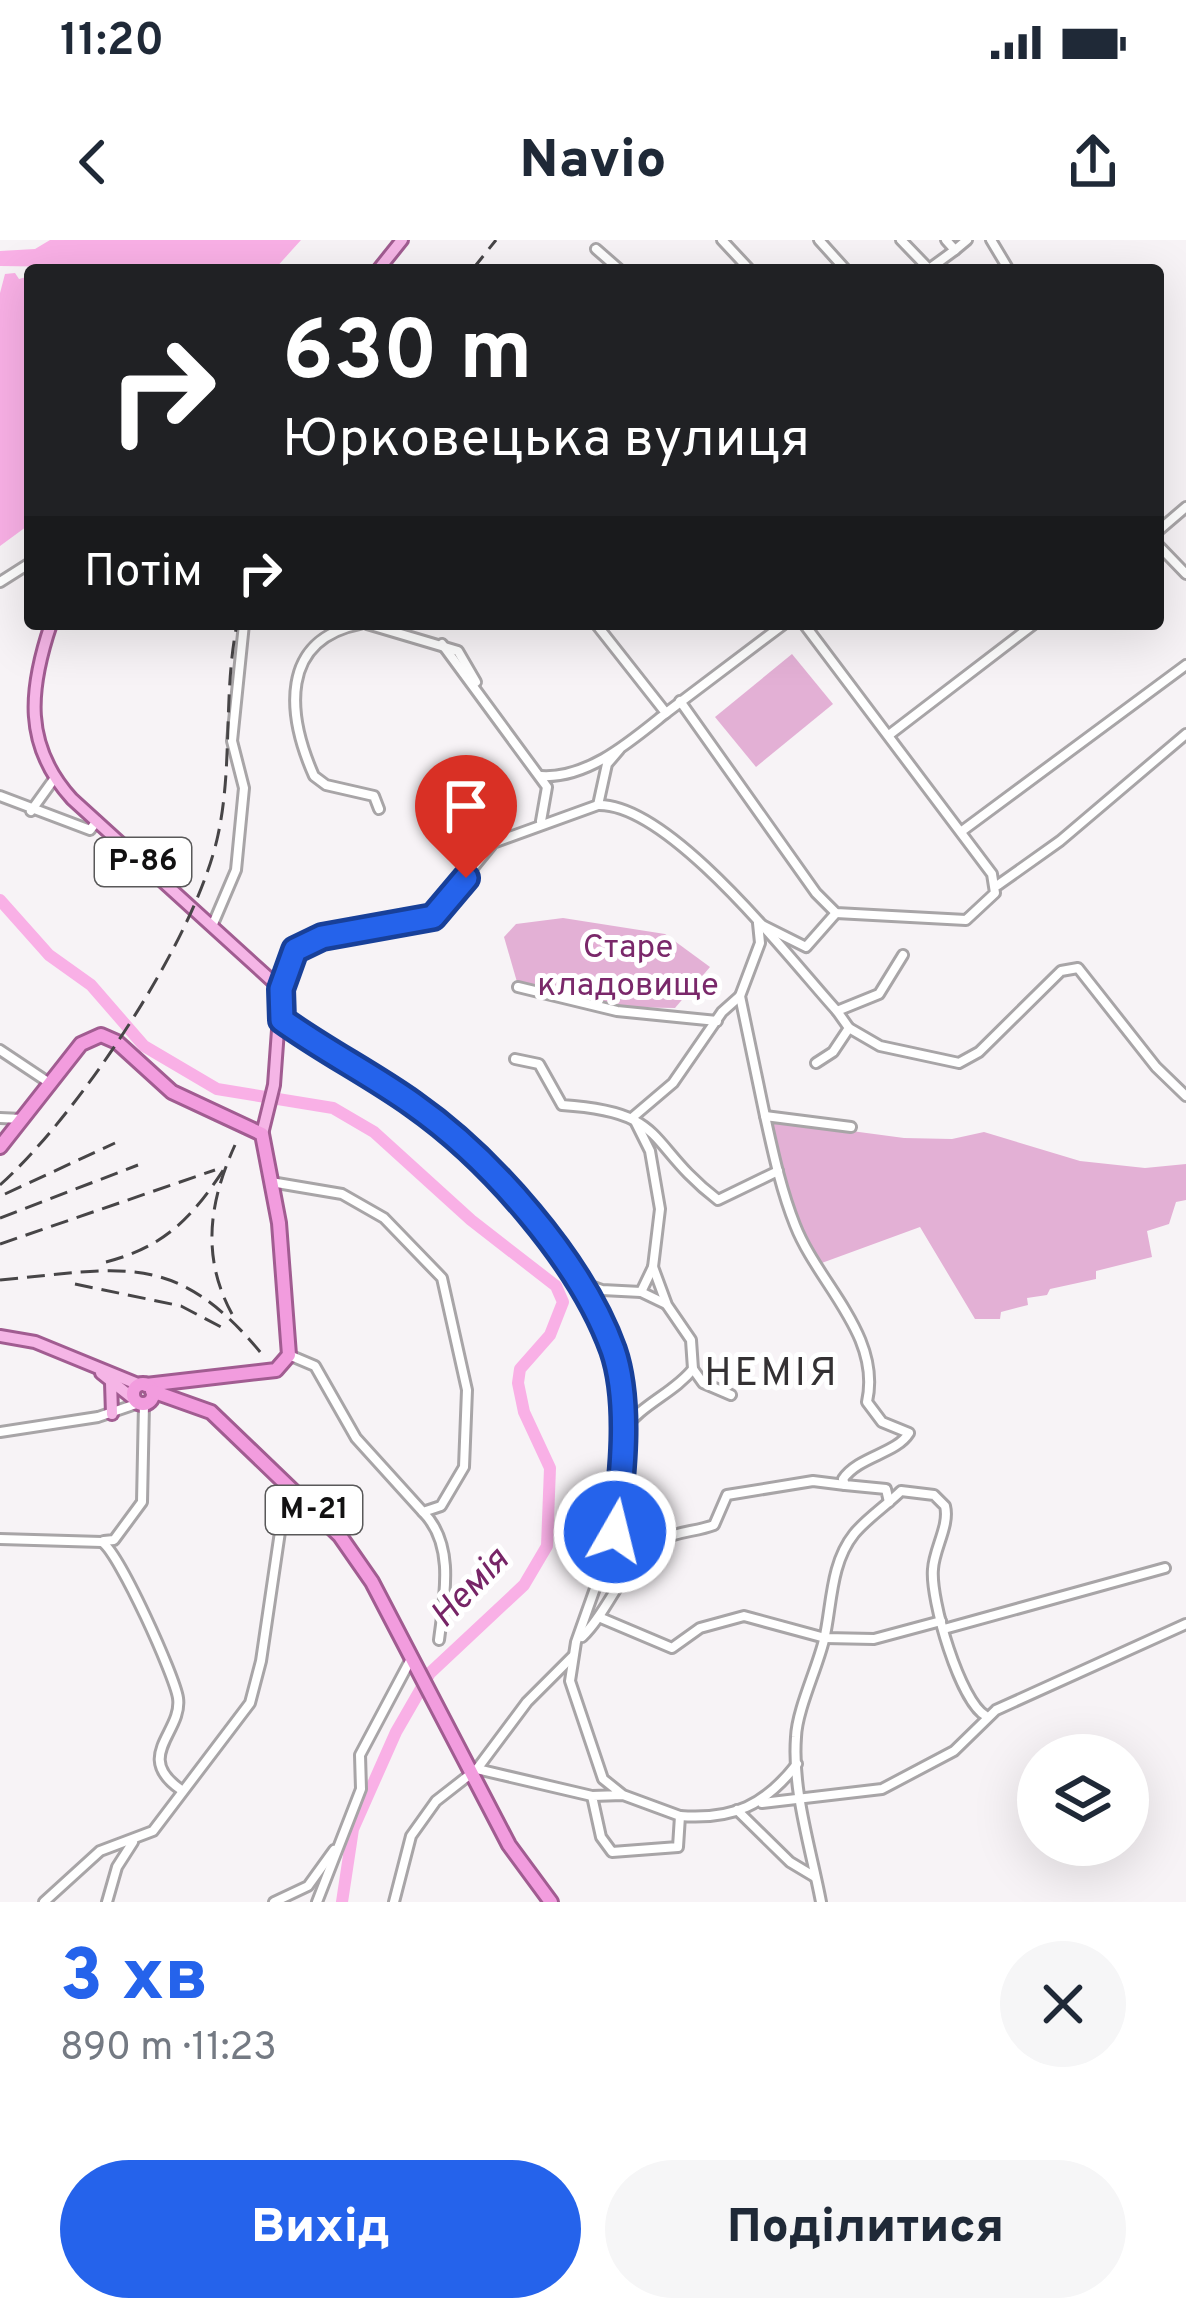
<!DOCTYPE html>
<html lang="uk">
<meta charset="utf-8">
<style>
:root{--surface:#fff;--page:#f6f6f7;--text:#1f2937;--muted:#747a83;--accent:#2563eb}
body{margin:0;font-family:Overpass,sans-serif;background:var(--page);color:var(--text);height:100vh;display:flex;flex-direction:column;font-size:45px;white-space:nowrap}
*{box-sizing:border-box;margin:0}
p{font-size:39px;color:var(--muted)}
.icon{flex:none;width:66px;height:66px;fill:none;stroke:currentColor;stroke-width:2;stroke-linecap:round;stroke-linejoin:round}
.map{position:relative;height:1662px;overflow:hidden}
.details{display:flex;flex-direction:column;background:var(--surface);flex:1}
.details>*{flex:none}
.top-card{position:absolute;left:24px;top:24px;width:1140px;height:366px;border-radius:12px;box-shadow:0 12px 48px #0002;background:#202124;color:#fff;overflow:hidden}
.tools{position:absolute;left:1017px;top:1494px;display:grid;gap:24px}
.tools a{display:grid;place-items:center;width:132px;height:132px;border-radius:50%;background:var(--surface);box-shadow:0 12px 48px #0002;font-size:60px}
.pin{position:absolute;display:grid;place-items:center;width:102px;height:102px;color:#fff;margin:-123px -51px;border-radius:50% 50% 50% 0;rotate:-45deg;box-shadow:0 0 12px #0007}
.pin .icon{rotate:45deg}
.me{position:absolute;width:132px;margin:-66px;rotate:8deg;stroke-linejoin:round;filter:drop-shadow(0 0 9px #0008)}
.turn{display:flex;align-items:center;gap:42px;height:252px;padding:0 60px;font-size:54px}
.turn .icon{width:156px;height:156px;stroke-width:2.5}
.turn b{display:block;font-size:84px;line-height:102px}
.then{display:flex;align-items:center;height:114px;padding:0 60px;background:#0003;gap:24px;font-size:45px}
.round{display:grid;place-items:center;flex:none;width:126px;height:126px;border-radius:63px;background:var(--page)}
.summary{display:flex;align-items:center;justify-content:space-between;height:204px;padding:0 60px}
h1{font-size:72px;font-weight:800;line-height:90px;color:var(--accent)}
.action{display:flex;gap:24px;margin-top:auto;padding:24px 60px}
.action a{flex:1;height:138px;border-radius:72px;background:var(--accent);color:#fff;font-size:48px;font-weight:800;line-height:138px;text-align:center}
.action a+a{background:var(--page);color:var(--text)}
.status{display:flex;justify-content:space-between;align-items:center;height:84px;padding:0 60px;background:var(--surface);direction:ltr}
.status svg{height:33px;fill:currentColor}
header{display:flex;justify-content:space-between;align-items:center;height:156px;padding:0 60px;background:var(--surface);font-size:54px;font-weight:800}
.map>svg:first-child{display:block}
</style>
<div class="status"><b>11:20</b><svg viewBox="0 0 49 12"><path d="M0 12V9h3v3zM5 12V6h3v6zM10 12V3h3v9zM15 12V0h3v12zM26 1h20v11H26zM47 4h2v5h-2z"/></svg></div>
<header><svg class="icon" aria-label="back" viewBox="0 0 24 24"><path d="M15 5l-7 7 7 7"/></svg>Navio<svg class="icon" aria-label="share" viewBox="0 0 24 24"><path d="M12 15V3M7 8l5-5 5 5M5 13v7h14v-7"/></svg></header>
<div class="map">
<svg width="1186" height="1662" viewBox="0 0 1186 1662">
<rect width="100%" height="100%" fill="#f7f3f6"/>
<g fill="#e3b0d5">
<path d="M 792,414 L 833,464 L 756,527 L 715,477 Z"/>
<path d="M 563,678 L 665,694 L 710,727 L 675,768 L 621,767 L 517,742 L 504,697 L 516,684 Z"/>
<path d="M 769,880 L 904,898 L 952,899 L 984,892 L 1080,921 L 1145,928 L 1186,924 L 1186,960 L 1176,962 L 1169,984 L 1147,991 L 1152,1017 L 1096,1031 L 1096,1039 L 1050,1049 L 1047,1055 L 1027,1058 L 1028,1065 L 1001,1072 L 1000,1079 L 975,1079 L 920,987 L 819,1024 L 799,987 Z"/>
</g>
<g fill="#f9b0e6">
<path d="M 50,0 L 301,0 L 274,30 L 0,26 L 0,11 L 35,9 Z"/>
<path d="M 15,33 L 19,39 L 30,36 L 30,284 L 0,306 L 0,53 L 5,34 Z"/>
</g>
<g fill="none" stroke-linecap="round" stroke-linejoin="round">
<path stroke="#f9b0e6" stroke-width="12" d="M 0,660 L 49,715 L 91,745 L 144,806 L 217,849 L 333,868 L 374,892 L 471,980 L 556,1046 L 563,1062 L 550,1095 L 520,1129 L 518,1143 L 524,1172 L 550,1228 L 547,1306 L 524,1345 L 430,1433 L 396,1492 L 353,1589 L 342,1662"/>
<g stroke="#a8a5a7" stroke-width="14">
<g id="minor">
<path d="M 722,0 L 750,30"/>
<path d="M 819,0 L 846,30"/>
<path d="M 901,0 L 929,29 L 955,10"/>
<path d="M 946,0 L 955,10 L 967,0"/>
<path d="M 991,0 L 1009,30"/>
<path d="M 596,9 L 620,30"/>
<path d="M 1158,291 L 1186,267"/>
<path d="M 1158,305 L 1186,334"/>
<path d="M 0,342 L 30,323"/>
<path d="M 360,384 C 279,400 287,475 314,536 L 326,545 L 374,556 L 379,569"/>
<path d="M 367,384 L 458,411 L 476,442"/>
<path d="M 442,404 L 547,547 L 541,581"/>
<path d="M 680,461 L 816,653 L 836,673 L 966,680 L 995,653 L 992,634 L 804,384"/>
<path d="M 666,473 L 784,384"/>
<path d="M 889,495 L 1034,384"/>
<path d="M 541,536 C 588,539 631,501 666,473 L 596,384"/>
<path d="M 0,556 L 90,590 L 97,581"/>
<path d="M 598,565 C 670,563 789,718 837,771"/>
<path d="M 31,571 L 54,539"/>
<path d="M 962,591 L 1186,425"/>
<path d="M 998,645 L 1060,601 L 1186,494"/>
<path d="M 213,684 L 236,630 L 244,548 L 232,501 L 244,384"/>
<path d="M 518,747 L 617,771 L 717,781"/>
<path d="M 281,749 L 295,711 L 308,702 L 433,677 L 493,603 L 598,565 L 607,524 L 619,510"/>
<path d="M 282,780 C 350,830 427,865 489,923 C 519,952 555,1007 580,1042 L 602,1050 L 641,1052"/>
<path d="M 849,788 L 880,806 L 959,823 L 979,812 L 1061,731 L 1078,728 L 1156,827 L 1186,856"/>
<path d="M 0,810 L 51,844"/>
<path d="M 515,819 L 539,824 L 562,865 C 670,872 645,904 718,960 L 778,931"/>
<path d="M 816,823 L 833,812 L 849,788 L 837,771 L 879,754 L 903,715"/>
<path d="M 765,876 L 740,756 L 760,703 L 758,683 L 806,707 L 836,673"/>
<path d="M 0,878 L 22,879"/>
<path d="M 851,887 L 765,876 C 773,912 781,950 795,985 C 818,1044 882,1095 867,1162 L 882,1182 L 909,1193 C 896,1214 859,1216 843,1239 L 845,1245 L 886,1249 L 889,1262"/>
<path d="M 271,942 L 342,954 L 384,978 L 442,1038 L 467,1150 L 464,1227 L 441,1266 L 423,1272 L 356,1198 L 315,1126 L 289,1115"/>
<path d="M 653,1027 L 641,1052 L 666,1064"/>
<path d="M 581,1044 L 614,1113 L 622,1189"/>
<path d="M 731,1155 L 703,1143 L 693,1129 L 691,1100 L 667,1065 L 653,1027 L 660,969 L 650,911 L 633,877 L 673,843 L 722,772 L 740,756"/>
<path d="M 0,1192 L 98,1177 L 139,1163"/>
<path d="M 423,1272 C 456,1305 444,1359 439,1400"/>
<path d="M 0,1299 L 102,1302"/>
<path d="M 104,1301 L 114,1300 L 142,1262 L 144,1164"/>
<path d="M 102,1302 C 120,1314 175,1437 178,1458 C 183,1492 133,1516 180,1549"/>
<path d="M 601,1378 L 672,1408 L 700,1388 L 744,1376 L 825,1398 L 874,1399 L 941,1381"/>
<path d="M 944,1389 L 1165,1328"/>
<path d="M 582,1397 C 610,1370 625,1319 659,1301 C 676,1291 696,1292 714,1285 L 727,1255 L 813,1241 L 845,1245"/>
<path d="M 477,1529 L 592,1556"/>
<path d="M 623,1555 L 592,1556 L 601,1597 L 612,1612 L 678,1607 L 680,1576 L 623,1555 L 603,1539 L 570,1441 L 576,1402 L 615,1292 L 625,1221 L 622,1191 C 643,1163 674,1153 693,1129"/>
<path d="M 762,1563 L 882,1549 L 954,1511 L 996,1470 L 1186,1384"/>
<path d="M 737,1570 L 790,1622 L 815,1637"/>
<path d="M 680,1576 C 734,1580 765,1565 797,1524"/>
<path d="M 44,1662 L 100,1611 L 153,1591 L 250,1463 L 261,1421 L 281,1285 L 306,1264"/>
<path d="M 107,1662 L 117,1627 L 133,1602"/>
<path d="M 274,1662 L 308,1646 L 334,1610"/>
<path d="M 317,1662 L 361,1549 L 360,1515 L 411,1419"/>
<path d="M 394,1662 L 411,1596 L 436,1561 L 477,1529 L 527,1462 L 572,1417"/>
<path d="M 821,1662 C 811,1609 792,1551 796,1497 C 797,1470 817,1429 824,1400 C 832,1366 830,1324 854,1294 C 866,1279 887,1265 901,1251 L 934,1255 L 945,1266 C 950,1285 934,1309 933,1329 C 930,1359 960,1462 986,1476"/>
</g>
</g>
<g stroke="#a15c91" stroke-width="16">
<g id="primary">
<path d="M 378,30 L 402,0"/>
<path d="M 51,384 C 29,449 23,505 72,559 L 281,749 L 274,845 L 262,894"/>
<path d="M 0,1096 L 35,1102 L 140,1145"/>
<path d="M 101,1133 L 135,1160"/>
<path d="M 111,1142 L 112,1174"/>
</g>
</g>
<g stroke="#a15c91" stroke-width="18">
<g id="trunk">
<path d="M 0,907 L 81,804 L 101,795 L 117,802 L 172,852 L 262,894 L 279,983 L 289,1115 L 276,1130 L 146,1145"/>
<circle cx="143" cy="1154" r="10"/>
<path d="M 152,1151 L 211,1172 L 340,1296 L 372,1342 L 509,1605 L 551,1662"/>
</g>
</g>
<use href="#minor" stroke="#fff" stroke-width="8"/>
<use href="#primary" stroke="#f5b5e6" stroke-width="10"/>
<use href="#trunk" stroke="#f29cde" stroke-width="12"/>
<g stroke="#474547" stroke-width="3" stroke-dasharray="18 9" stroke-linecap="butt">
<path d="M 472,30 L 496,0"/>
<path d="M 0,945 C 79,874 196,699 218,595 C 233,526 223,454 237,384"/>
<path d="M 5,954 L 115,903"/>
<path d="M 0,978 L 138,925"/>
<path d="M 0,1004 L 215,930"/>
<path d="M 106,1022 C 164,1007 192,978 224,929"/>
<path d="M 0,1040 C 122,1029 175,1009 261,1113"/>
<path d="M 75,1044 L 181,1066 L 223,1088"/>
<path d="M 232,1074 C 201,1017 209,962 235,905"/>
</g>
</g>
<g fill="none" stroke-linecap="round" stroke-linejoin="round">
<g stroke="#184099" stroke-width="30">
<path id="route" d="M 466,638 L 433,677 L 322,697 L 295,710 L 281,749 L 282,780 C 325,811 371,834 413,864 C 490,918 581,1021 613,1110 C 631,1162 622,1239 615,1292"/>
</g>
<use href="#route" stroke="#2563eb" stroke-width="21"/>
</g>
<g text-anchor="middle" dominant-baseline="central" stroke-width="10" stroke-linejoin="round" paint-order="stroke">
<g fill="#fff" stroke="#595859" stroke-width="3">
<rect x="95" y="598" width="96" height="48" rx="9"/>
<rect x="266" y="1246" width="96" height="48" rx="9"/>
</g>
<g font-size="30" font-weight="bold" fill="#121112">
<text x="143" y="622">Р-86</text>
<text x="314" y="1270">М-21</text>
</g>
<g font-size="33" fill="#7a286a" stroke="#fff">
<text x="628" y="709">Старе<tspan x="628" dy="38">кладовище</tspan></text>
</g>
<g font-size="36" font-style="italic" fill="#772567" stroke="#fff">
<text transform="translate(471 1349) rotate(-46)">Немія</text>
</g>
<g font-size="39" letter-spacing="3" fill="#343133" stroke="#fff">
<text x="772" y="1135">НЕМІЯ</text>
</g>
</g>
</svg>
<div class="tools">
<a><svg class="icon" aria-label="layers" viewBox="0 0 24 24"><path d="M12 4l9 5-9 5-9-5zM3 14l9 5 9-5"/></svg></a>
</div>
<div class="pin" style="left:466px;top:638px;background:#d93025"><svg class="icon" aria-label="arrive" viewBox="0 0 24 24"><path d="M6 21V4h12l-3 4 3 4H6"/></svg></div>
<svg class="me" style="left:615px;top:1292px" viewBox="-20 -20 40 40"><circle r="17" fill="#2563eb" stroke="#fff" stroke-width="3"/><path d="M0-11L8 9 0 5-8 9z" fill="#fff"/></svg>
<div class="top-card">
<div class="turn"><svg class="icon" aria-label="right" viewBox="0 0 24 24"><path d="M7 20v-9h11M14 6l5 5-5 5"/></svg><div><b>630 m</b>Юрковецька вулиця</div></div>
<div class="then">Потім<svg class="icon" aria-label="right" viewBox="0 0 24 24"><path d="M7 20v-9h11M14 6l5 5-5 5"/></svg></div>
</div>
</div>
<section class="details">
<div class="summary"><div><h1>3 хв</h1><p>890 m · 11:23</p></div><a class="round"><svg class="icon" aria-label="close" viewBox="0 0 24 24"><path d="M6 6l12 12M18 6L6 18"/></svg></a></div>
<div class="action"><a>Вихід</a><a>Поділитися</a></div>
</section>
